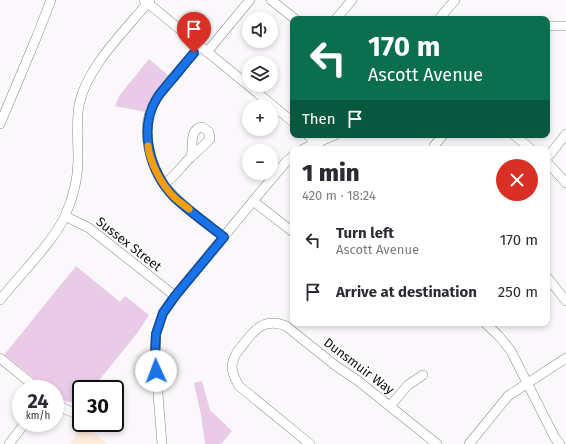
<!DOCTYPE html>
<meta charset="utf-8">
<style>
:root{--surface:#fff;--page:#f7f7f7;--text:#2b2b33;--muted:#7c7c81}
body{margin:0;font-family:"Fira Sans",sans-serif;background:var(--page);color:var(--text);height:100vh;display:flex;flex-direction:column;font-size:15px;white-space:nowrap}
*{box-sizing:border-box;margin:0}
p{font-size:13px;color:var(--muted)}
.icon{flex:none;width:22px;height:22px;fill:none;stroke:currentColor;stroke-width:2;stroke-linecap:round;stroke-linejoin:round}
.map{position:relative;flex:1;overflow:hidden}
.details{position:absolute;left:290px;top:146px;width:260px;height:180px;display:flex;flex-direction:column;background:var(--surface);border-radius:8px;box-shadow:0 2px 6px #0003}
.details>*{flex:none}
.guide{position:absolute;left:290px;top:16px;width:260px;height:122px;border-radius:8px;box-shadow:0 2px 6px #0003;background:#0b6e4f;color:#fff;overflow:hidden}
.buttons{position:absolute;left:242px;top:12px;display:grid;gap:8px}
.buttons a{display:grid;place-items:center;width:36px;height:36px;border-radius:50%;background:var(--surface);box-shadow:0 2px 6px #0003;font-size:20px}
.speed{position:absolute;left:12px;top:380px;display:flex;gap:8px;font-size:20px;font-weight:700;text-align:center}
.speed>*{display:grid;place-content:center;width:52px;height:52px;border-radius:50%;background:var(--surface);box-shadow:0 2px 6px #0003;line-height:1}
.speed small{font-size:10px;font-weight:400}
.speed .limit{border:2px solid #111;border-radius:6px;background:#fff;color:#111}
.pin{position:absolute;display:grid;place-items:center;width:34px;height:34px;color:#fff;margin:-41px -17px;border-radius:50% 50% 50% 0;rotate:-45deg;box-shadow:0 0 4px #0007}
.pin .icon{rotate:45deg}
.me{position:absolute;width:44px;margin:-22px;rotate:358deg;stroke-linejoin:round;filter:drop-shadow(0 0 3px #0008)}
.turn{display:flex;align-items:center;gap:14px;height:84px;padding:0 12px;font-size:18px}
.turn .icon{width:52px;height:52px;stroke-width:2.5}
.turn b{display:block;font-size:28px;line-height:34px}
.then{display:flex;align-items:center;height:38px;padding:0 12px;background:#0003;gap:8px;font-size:15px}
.round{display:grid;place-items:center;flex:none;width:42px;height:42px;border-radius:21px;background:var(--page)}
.head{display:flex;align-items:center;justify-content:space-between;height:68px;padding:0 12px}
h1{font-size:24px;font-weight:800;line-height:30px}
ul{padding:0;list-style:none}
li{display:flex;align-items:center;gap:12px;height:52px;padding:0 12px}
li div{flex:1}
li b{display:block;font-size:15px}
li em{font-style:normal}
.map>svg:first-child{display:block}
</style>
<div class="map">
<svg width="566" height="444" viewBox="0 0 566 444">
<rect width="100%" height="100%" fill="#fbf8fb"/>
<path fill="#feecda" d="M 84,425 L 108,444 L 69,444 L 78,433 L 70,426 Z"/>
<g fill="#e9cae7">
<path d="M 149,59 L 169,76 L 153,96 L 146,112 L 115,106 L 119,96 Z"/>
<path d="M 76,266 L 120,302 L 125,296 L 149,315 L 138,332 L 92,389 L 81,389 L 80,403 L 62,401 L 55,396 L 55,389 L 47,389 L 4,355 Z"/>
<path d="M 202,381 L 210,410 L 232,431 L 221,444 L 205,444 L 201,415 L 194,383 Z"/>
</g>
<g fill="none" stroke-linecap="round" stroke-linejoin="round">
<g stroke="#8b898b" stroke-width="10">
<g id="minor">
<path d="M 144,0 L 293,122"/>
<path d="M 271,0 L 295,19"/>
<path d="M 336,19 L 352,0"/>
<path d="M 439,19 L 455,0"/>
<path d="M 547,26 L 566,26"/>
<path d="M 200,46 C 190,58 180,69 170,81 C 166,87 160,92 157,98 C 137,128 150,172 174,196 C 189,211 207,224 224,237"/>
<path d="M 207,52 L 250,0"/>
<path d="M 0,124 L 37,36 L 51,0"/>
<path d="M 308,135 L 320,149"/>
<path d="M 514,135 L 531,149"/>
<path d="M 303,149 L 335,135"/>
<path d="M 434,149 L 434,146 L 443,135"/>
<path d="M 547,158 L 566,134"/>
<path d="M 547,162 L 566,183"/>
<path d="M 164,184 C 175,177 181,166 191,157 C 198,151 204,145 210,139 L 209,132 L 202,127 C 188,130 194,147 191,157"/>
<path d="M 253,201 L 293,232"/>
<path d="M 65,216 L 89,228 L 175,296"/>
<path d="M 547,277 L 566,301"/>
<path d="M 0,300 C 20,274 52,244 65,216 C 73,198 78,179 78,160 C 78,141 76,123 79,105 C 87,66 126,30 150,0"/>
<path d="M 485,323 L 499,336 L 511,351 L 555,438 L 560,444"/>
<path d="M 0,358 L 38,389"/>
<path d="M 55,402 L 65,409 L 79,415"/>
<path d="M 390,406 L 408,385 L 423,375"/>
<path d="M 9,444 L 25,423"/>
<path d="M 162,444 L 155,356 L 156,334 L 163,313 L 175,296 L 253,201 L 286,162 L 293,156"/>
<path d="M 310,444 L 239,386 C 235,379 232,373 232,366 C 233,357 237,352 242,346 C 254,330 264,317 286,326 L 336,366 L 357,380 L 437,444"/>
<path d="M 469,444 L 508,396 L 566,358"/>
</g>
</g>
<use href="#minor" stroke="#fff" stroke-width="9"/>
</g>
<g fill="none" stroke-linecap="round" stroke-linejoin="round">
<g stroke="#114b97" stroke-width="10">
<path id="route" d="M 156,371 L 155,356 L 156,334 L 163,313 L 175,296 L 224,237 C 207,224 189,211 174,197 C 150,172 138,129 157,98 C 160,93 165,88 168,84 C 177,74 185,63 194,53"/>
</g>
<use href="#route" stroke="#1a73e8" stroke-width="7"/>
<path stroke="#f59e0b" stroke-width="7" d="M 148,146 C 150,163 161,184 174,197 C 178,201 184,205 189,209"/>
</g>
<g text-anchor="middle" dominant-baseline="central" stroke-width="3" stroke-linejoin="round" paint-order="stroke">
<g font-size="13" fill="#0d0c0d" stroke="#fff">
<text transform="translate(129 244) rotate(38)">Sussex Street</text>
<text transform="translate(359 366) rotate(37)">Dunsmuir Way</text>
</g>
</g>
</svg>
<div class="buttons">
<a><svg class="icon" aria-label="sound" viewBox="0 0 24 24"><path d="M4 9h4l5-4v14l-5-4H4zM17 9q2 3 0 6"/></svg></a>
<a><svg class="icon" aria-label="layers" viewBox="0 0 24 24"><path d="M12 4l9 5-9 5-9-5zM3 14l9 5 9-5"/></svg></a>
<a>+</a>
<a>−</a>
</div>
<div class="speed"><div>24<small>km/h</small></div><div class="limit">30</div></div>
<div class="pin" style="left:194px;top:53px;background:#d93025"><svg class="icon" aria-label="arrive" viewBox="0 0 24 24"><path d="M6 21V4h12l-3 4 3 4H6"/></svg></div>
<svg class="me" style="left:156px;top:371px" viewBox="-20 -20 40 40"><circle r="19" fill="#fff"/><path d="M0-13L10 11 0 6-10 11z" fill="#1a73e8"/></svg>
<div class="guide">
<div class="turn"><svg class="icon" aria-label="left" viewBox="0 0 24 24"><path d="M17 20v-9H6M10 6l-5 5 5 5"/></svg><div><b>170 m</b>Ascott Avenue</div></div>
<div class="then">Then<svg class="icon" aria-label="arrive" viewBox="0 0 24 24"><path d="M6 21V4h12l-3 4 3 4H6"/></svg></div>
</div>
<section class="details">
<div class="head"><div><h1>1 min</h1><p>420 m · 18:24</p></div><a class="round" style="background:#d93025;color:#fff"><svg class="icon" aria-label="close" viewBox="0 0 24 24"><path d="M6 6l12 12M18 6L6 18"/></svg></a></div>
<ul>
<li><svg class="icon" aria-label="left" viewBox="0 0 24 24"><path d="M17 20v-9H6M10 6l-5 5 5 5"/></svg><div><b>Turn left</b><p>Ascott Avenue</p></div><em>170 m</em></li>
<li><svg class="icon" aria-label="arrive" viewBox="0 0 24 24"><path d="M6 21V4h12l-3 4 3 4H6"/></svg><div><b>Arrive at destination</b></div><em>250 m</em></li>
</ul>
</section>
</div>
